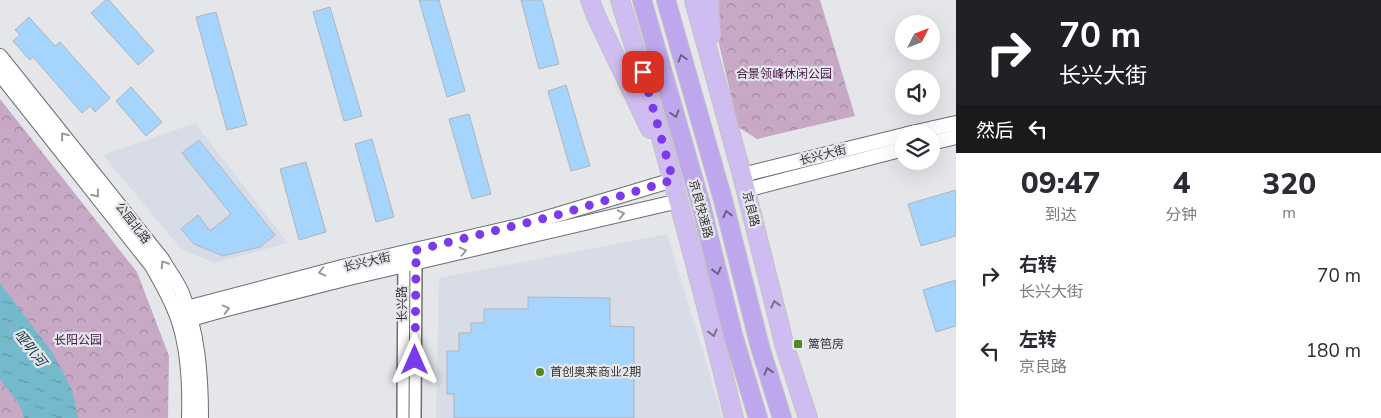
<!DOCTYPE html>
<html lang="zh">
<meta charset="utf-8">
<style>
:root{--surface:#fff;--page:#f7f7f7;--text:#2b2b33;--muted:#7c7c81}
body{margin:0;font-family:"Nunito Sans","Noto Sans SC",sans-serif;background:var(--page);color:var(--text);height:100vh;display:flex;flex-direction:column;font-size:19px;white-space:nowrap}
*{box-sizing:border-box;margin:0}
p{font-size:16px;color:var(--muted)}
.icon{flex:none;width:28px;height:28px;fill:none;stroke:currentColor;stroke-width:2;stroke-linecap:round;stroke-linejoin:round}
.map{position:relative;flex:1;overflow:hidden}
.panel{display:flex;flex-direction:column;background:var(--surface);width:425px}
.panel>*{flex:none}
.guide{background:#202124;color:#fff;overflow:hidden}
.needle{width:32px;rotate:48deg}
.fabs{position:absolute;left:895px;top:15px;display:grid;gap:10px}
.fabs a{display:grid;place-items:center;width:45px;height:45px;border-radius:50%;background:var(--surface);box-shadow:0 5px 20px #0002;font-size:25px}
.pin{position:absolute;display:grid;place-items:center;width:42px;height:42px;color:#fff;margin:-21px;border-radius:10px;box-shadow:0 2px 8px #0006}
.me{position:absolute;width:55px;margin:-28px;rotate:0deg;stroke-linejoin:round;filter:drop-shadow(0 0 4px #0008)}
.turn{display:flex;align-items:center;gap:18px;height:105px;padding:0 20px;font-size:22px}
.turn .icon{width:65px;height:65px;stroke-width:2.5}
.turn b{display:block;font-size:35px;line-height:42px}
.then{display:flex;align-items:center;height:48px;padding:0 20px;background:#0003;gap:10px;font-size:19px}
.eta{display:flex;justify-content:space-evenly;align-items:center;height:85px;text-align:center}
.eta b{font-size:30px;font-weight:800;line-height:35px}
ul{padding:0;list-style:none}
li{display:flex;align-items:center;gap:15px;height:75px;padding:0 20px}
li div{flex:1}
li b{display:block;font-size:19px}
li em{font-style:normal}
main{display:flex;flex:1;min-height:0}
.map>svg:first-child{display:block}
</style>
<main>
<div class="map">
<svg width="956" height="418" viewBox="0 0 956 418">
<defs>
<pattern id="park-crowns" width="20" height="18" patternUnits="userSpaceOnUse" patternTransform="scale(1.25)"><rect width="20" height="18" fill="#c7a9c6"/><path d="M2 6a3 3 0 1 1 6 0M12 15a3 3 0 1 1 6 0" fill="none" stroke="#a28aa2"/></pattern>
<pattern id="water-ripples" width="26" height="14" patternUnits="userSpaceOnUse" patternTransform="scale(1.25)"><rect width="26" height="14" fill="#75bacc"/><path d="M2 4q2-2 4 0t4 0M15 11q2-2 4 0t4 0" fill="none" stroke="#6198a6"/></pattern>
</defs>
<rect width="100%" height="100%" fill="#e4e6ea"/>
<g fill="#d8dce7">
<path d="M 195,123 L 288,243 L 215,263 L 182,250 L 103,155 Z"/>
<path d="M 667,234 L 723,418 L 436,418 L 439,278 Z"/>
</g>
<g fill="url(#park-crowns)">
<path d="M 709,0 L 820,0 L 855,116 L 757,139 L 738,127 Z"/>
<path d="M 0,99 L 137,272 L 169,356 L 168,418 L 0,418 Z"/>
</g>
<path fill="url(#water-ripples)" d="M 0,283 L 52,352 L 72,390 L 78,418 L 24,418 L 19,404 L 0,379 Z"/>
<g fill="#a5d4fc" stroke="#b1b5b9">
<path d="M 106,0 L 109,0 L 154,51 L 138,65 L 91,13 Z"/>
<path d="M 419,0 L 439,0 L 465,91 L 447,97 Z"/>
<path d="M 521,0 L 542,0 L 559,64 L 539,69 Z"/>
<path d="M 330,7 L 362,116 L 344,121 L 313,12 Z"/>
<path d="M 216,12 L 247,125 L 227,130 L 196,17 Z"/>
<path d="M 29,17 L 55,46 L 60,42 L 110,98 L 95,112 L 90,106 L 82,113 L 33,57 L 30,60 L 13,41 L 20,35 L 15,30 Z"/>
<path d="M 566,85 L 590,166 L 571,171 L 548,91 Z"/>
<path d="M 131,87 L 162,122 L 146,136 L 116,101 Z"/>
<path d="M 469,114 L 491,194 L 472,199 L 449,119 Z"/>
<path d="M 372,139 L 394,217 L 376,222 L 355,144 Z"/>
<path d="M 199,140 L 275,235 L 260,247 L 223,256 L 194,244 L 181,229 L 198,215 L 210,231 L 231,214 L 182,153 Z"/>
<path d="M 306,162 L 326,232 L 299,240 L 280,169 Z"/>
<path d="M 956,190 L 956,236 L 921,246 L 908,204 Z"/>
<path d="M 956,280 L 956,326 L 936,332 L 923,290 Z"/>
<path d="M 528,297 L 610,298 L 610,326 L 634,327 L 634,418 L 454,418 L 454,394 L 447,394 L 447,351 L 459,351 L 459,333 L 471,333 L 471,323 L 484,323 L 484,309 L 528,309 Z"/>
</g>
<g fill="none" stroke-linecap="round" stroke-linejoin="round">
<g stroke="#6c6e72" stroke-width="14">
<g id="minor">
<path d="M 414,255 L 416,262 L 415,418"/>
<path d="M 403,418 L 404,257"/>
</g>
</g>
<g stroke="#6c6e72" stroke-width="16">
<g id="tertiary">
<path d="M 0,56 L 162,259 C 168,270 177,281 182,293 C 198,333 201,375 201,418"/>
<path d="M 0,74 L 152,266 C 162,284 173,302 179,322 C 189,353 190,386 189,418"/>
<path d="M 907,134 L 956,123"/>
<path d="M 931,143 L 956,137"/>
<path d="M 742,175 L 904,135"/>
<path d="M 746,190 L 904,149"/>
<path d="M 175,311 L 346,266 L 523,225 L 673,180"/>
<path d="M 180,322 L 223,310 L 349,278 L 679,201"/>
</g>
</g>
<g stroke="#c2c2c3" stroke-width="20">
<g id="primary">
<path d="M 590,0 L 596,16 L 650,129"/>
<path d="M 620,0 C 663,138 700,278 734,418"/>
<path d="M 694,0 L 742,175 L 785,347 L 808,418"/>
<path d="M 709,0 L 711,35"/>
</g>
</g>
<g stroke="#c2c2c3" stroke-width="20">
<g id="trunk">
<path d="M 642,0 L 701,205 L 733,335 L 758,418"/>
<path d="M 666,0 L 723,200 L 760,347 L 782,418"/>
</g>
</g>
<use href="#minor" stroke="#fff" stroke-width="11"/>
<use href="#tertiary" stroke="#fff" stroke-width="14"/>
<use href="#primary" stroke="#cfbdf2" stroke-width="18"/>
<use href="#trunk" stroke="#bfa7ee" stroke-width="18"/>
</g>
<defs><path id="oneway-chevron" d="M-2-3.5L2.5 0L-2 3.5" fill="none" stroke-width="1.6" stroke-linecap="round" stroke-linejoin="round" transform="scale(1.25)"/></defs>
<g stroke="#6c6380">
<use href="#oneway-chevron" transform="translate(682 58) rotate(-106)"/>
<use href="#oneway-chevron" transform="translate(675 114) rotate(74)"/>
<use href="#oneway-chevron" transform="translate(727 214) rotate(-104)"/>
<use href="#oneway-chevron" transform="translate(717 271) rotate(76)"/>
<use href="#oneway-chevron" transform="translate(768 371) rotate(-107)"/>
</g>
<g stroke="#9a9a9b">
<use href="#oneway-chevron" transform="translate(64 136) rotate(-129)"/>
<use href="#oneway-chevron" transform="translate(96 194) rotate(51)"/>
<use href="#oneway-chevron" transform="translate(621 214) rotate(-13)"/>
<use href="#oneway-chevron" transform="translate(463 251) rotate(-13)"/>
<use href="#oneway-chevron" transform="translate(164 264) rotate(-123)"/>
<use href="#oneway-chevron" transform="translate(322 272) rotate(166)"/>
<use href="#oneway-chevron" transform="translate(226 309) rotate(-15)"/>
</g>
<g stroke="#7a728b">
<use href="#oneway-chevron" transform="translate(775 304) rotate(-104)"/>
<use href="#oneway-chevron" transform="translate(713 333) rotate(76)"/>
</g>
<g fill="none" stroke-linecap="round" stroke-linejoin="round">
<path stroke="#7c3aed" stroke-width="9" stroke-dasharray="0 16.2" d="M 415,360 L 416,262 L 413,251 L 554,216 L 673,180 L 643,72"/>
</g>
<g fill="#508924" stroke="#e4e6ea" stroke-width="2">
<rect x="793" y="339" width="10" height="10" rx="2.5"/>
<circle cx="540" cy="372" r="5"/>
</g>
<g text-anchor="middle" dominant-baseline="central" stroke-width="4.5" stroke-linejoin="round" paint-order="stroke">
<g font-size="12" fill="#461448" stroke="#e4e6ea">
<text x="784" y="74">合景领峰休闲公园</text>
<text x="78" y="340">长阳公园</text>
</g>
<g font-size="12" fill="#353537" stroke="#e4e6ea">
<text transform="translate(823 155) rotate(-14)">长兴大街</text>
<text transform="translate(701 209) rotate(75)">京良快速路</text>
<text transform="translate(751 209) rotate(76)">京良路</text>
<text transform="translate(133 223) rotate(52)">公园北路</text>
<text transform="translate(367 262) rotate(-13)">长兴大街</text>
<text transform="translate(402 304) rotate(-90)">长兴路</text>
</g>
<g font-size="12" fill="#353537" stroke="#e4e6ea" text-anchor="start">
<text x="808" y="344">篱笆房</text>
<text x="550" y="372">首创奥莱商业2期</text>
</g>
<g font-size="14" font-style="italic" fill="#11333b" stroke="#e4e6ea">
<text transform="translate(30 348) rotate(52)">哑叭河</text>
</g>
</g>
</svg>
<div class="fabs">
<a><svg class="needle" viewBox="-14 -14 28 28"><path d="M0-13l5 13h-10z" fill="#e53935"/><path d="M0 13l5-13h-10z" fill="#7c7c81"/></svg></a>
<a><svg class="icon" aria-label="sound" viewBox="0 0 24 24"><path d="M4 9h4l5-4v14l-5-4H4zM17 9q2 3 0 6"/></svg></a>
<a><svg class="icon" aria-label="layers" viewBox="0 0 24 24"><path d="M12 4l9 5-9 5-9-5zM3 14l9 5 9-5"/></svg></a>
</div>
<div class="pin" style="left:643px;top:72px;background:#d93025"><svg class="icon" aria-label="arrive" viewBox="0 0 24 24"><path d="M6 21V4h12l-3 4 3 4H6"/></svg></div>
<svg class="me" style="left:415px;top:360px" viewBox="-20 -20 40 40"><path d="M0-17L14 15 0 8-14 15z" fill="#7c3aed" stroke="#fff" stroke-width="4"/></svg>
</div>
<section class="panel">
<div class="guide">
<div class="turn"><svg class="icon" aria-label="right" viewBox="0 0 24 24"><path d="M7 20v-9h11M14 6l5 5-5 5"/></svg><div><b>70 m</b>长兴大街</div></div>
<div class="then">然后<svg class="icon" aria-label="left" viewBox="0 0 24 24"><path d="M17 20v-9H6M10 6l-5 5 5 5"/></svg></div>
</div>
<div class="eta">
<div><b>09:47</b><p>到达</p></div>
<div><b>4</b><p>分钟</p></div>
<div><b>320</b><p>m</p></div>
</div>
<ul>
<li><svg class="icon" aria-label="right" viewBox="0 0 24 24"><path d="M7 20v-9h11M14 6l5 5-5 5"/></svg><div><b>右转</b><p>长兴大街</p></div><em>70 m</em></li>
<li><svg class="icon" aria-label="left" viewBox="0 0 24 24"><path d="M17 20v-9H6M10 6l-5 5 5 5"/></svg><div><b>左转</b><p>京良路</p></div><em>180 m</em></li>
</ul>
</section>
</main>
